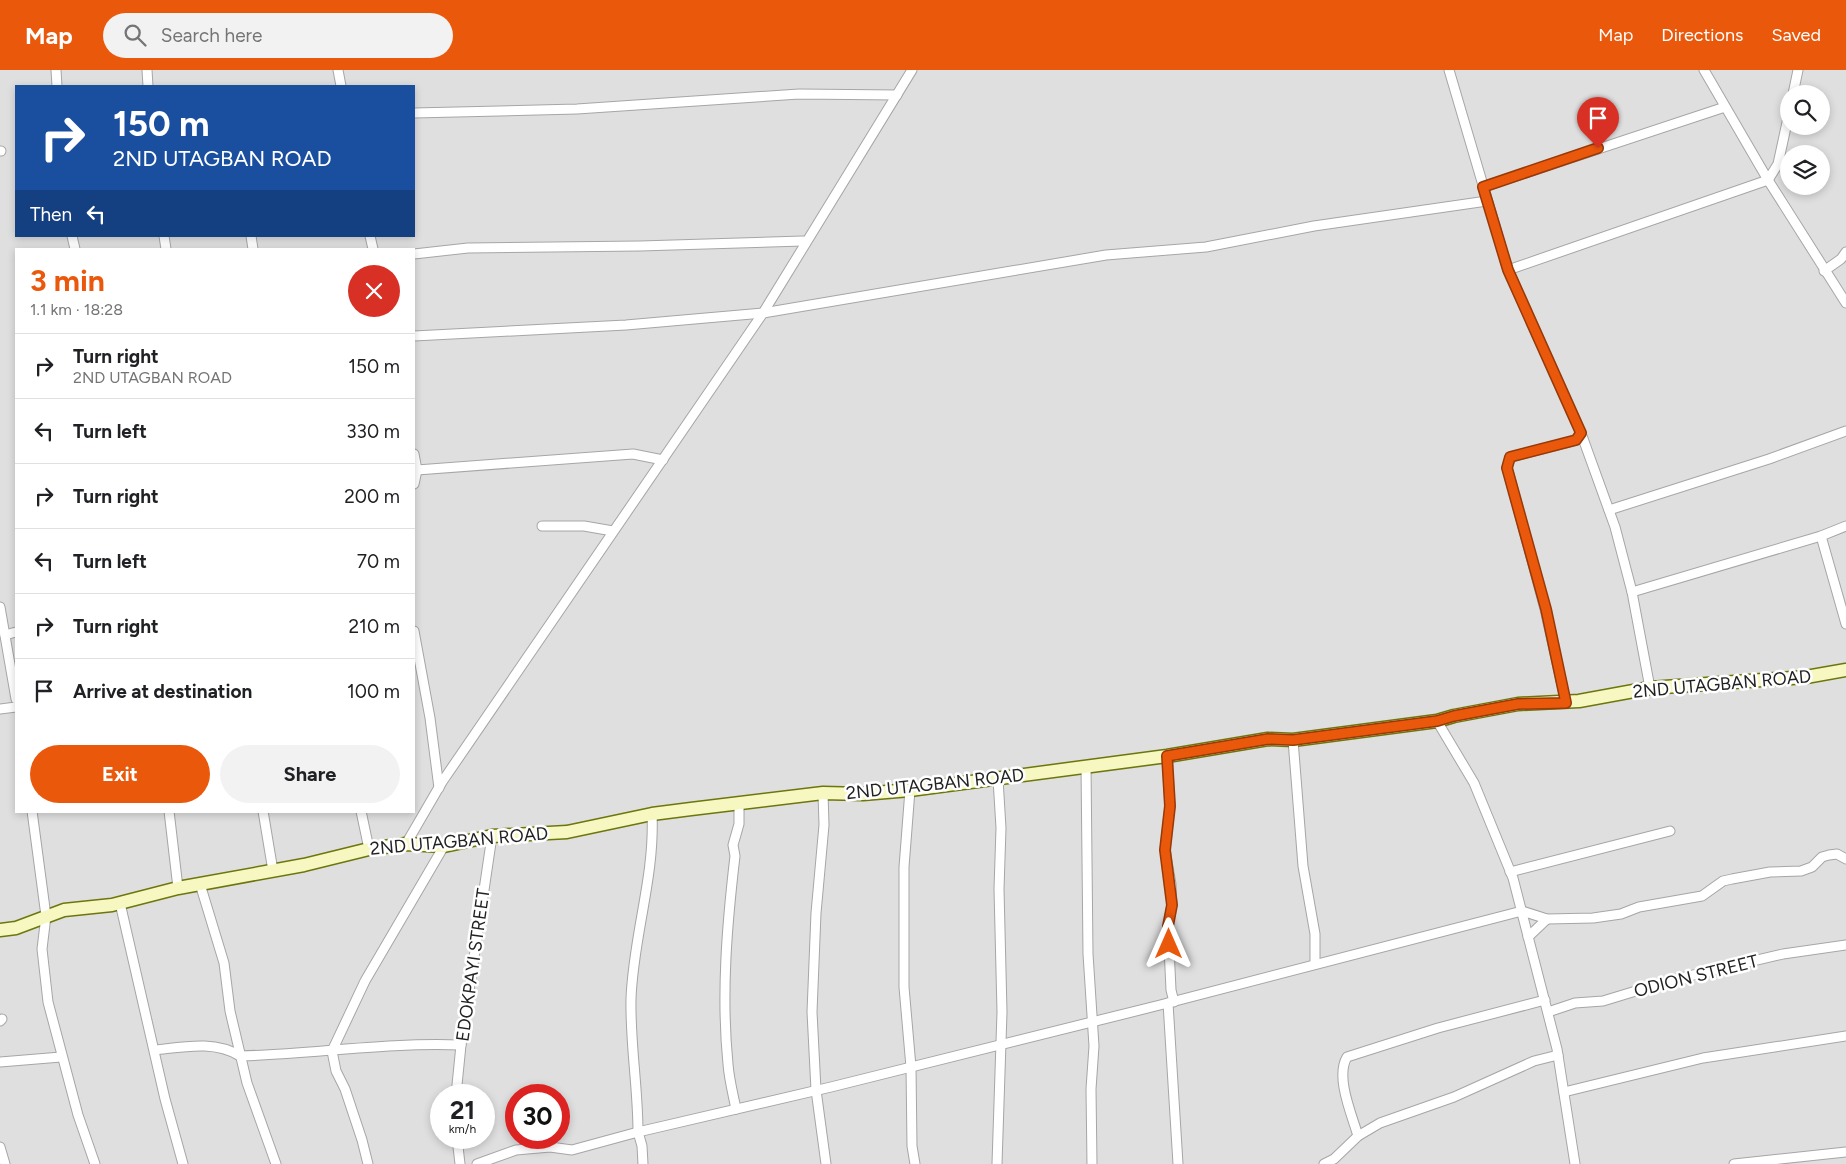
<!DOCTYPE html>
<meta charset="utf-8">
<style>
:root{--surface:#fff;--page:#f2f2f2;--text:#202124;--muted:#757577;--line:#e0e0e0;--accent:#ea580c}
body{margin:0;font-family:Figtree,sans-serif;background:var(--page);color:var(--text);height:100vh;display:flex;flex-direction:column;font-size:19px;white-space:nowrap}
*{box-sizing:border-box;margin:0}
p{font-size:16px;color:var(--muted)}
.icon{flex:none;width:28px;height:28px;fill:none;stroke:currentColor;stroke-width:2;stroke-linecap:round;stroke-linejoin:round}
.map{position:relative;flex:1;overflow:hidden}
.side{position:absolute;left:15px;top:178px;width:400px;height:565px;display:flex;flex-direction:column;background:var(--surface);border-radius:0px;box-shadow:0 2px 8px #0003}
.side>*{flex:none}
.hud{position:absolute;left:15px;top:15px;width:400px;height:152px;border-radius:0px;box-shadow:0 2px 8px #0003;background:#1a4fa0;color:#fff;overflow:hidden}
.controls{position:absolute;left:1780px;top:15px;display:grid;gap:10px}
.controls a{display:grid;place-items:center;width:50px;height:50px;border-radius:50%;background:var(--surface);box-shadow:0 2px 8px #0003;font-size:25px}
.speed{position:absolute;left:430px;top:1014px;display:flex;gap:10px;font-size:25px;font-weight:700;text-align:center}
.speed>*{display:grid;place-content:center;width:65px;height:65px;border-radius:50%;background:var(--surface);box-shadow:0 2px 8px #0003;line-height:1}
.speed small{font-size:12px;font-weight:400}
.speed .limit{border:8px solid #d22;background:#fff;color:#111}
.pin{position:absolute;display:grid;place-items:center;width:42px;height:42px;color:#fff;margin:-51px -21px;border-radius:50% 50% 50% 0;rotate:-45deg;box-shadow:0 0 5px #0007}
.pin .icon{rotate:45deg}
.me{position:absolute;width:55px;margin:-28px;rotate:0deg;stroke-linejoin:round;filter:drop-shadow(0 0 4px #0008)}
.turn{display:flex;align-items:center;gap:18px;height:105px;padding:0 15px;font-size:22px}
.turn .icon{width:65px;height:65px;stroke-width:2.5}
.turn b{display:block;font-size:35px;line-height:42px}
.then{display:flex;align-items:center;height:48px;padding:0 15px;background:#0003;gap:10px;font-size:19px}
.round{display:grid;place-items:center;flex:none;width:52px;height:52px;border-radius:26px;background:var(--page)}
.summary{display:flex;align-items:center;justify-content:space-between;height:85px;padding:0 15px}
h1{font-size:30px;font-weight:700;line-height:38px;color:var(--accent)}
.action{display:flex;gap:10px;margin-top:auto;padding:10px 15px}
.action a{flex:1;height:58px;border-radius:30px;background:var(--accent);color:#fff;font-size:20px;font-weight:700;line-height:58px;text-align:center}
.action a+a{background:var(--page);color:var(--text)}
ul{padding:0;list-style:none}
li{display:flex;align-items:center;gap:15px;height:65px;padding:0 15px;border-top:1px solid var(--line)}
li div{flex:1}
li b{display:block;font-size:19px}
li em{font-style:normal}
header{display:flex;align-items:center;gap:30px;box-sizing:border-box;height:70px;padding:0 25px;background:var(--accent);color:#fff}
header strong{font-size:24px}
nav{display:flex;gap:28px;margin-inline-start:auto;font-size:18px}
.search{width:350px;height:45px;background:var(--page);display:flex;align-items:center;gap:12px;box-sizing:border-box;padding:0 18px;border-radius:28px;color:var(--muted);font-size:19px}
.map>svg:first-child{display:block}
</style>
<header>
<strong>Map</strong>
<div class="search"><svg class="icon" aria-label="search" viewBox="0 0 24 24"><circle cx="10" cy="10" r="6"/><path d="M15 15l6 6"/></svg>Search here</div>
<nav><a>Map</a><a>Directions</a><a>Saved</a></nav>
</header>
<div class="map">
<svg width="1846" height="1094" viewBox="0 0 1846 1094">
<rect width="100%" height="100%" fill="#f1eee9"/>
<path fill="#dfdfdf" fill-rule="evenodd" d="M 0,0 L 1846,0 L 1846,1094 L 0,1094 ZM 16,16 L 414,16 L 414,166 L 16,166 ZM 1789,24 L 1821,24 L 1821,56 L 1789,56 ZM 1789,84 L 1821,84 L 1821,116 L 1789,116 ZM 16,179 L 414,179 L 414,741 L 16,741 ZM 441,1025 L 484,1025 L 484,1068 L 441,1068 ZM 516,1025 L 559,1025 L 559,1068 L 516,1068 Z"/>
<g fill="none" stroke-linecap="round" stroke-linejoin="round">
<g stroke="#a6a6a6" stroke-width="11">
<g id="street">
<path d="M 56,0 L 57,16"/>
<path d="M 147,0 L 148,16"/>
<path d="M 338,0 L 341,16"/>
<path d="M 1449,0 L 1508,200 L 1581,363 L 1615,457 L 1632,522 L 1650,618"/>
<path d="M 1704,0 L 1768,110 L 1846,233"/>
<path d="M 1793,24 L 1798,0"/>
<path d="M 414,43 L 577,39 L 799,24 L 897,25"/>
<path d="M 0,81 L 1,81"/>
<path d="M 1483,117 L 1725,37"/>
<path d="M 72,166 L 75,179"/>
<path d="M 164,166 L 166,179"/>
<path d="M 251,166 L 253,179"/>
<path d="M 370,166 L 373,179"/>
<path d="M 414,184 L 468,178 L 640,176 L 803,171"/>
<path d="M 1508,200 L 1768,110 L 1778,94 L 1789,43"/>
<path d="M 1824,201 L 1841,189 L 1846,182"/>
<path d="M 414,266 L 626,255 L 763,243 L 1106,185 L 1206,177 L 1314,156 L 1487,131"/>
<path d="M 414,384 L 417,400 L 414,414"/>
<path d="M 417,400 L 633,384 L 663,390"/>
<path d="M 1609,440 L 1769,389 L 1846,361"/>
<path d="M 542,456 L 584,456 L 613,461"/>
<path d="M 1846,456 L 1821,466 L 1846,554"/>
<path d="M 1632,522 L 1821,466"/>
<path d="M 0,537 L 16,629"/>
<path d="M 414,561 L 430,648 L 439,718"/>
<path d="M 5,565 L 16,562"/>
<path d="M 1566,633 L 1545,539 L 1507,397 L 1511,387 L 1577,370 L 1581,363"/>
<path d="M 0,639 L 16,637"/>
<path d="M 1437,651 L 1474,713 L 1513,808 L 1557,979 L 1575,1094"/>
<path d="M 1293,670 L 1303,796 L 1315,864 L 1315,894"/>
<path d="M 1167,686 L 1170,736 L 1165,780 L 1171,814 L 1172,835 L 1168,856 L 1171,920 L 1174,932"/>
<path d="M 1086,696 L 1088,884 L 1094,976 L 1091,1019 L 1092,1094"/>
<path d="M 910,720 L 904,797 L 904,917 L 911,997 L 912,1076 L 915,1094"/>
<path d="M 823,723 L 824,755 L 816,843 L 812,942 L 816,1020 L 826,1094"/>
<path d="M 32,741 L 46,846 L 42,879 L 48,932 L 78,1045 L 95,1094"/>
<path d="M 169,741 L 178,818"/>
<path d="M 263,741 L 273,801"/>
<path d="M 361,741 L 369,779"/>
<path d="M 406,774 L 442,712 L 763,243 L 912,0"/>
<path d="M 1510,802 L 1670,761"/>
<path d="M 200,814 L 224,893 L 230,941 L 247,1013 L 276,1094"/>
<path d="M 120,833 L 165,1029 L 183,1094"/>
<path d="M 1522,841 L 1547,849 L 1593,848 L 1621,844 L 1639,837 L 1702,826 L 1723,811 L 1732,809 L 1770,802 L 1801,801 L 1812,797 L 1822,787 L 1829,785 L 1837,784 L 1846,789"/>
<path d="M 1528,867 L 1547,849"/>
<path d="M 1168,933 L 1178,1094"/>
<path d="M 1548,942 L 1575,933 L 1603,931 L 1672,910 L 1783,884 L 1846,875"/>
<path d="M 0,951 L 2,949"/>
<path d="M 155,980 C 183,977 215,970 240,986 C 314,984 387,972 461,975"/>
<path d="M 0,992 L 61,987"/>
<path d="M 1564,1022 L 1703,988 L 1846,966"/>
<path d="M 456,1025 L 461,975 L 492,766"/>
<path d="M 736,1039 C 733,1024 729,1009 728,994 C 721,925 727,854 735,786 L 733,775 L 739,754 L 739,733"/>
<path d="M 1358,1066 C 1352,1045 1335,1007 1347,987 L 1438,958 L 1545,930"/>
<path d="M 457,1068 L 460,1094"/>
<path d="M 0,1077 L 5,1094"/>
<path d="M 368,1094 L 362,1070 L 345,1019 L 336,1001 L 332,981 L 365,911 L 444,776"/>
<path d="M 477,1094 L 516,1080 L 550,1077 L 572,1080 L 638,1062 L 831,1017 L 1160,935 L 1522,841"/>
<path d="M 643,1094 L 642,1076 L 638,1062 C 638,1018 630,973 631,929 C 633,867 655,807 652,744"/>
<path d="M 997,1094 L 1002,942 L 999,819 L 1001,758 L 998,709"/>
<path d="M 1324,1094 L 1334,1089 L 1358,1066 L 1380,1053 L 1454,1027 L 1534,991 L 1558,985"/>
<path d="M 1734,1094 L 1846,1082"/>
</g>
</g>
<g stroke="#6d760b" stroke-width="15">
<path id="secondary" d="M 0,860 L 16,858 L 64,840 L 112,835 L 178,818 L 304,795 L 369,779 L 406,774 L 444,776 L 492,766 L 567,762 L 652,744 L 691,739 L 823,723 L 863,724 L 910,720 L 1167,686 L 1268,669 L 1293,670 L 1437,651 L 1454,646 L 1518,634 L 1579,631 L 1650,618 L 1806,607 L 1846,600"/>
</g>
<use href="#street" stroke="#fff" stroke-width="9"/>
<use href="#secondary" stroke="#f6f7c1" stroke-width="12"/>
</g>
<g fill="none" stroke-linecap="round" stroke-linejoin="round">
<g stroke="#983908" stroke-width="12">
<path id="route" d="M 1169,874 L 1168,856 L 1172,835 L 1165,780 L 1170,736 L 1167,686 L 1268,669 L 1293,670 L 1437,651 L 1454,646 L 1518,634 L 1566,633 L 1546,539 L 1507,398 L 1510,387 L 1576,370 L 1581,363 L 1508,200 L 1483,117 L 1598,78"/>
</g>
<use href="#route" stroke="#ea580c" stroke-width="9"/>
</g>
<g text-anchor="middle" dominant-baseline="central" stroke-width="5" stroke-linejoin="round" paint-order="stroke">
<g font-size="18" fill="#222" stroke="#fff">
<text transform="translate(1722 614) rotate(-5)">2ND UTAGBAN ROAD</text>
<text transform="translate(935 714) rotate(-6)">2ND UTAGBAN ROAD</text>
<text transform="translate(459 771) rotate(-5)">2ND UTAGBAN ROAD</text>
<text transform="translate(473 895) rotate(-82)">EDOKPAYI STREET</text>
<text transform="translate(1696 906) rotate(-14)">ODION STREET</text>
</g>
</g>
</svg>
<div class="controls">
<a><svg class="icon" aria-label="search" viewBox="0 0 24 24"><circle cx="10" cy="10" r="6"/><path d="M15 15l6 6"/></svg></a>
<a><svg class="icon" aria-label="layers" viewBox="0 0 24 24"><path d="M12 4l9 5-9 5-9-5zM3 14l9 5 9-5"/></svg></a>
</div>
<div class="speed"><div>21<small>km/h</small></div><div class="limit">30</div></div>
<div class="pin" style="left:1598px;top:78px;background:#d93025"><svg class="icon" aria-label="arrive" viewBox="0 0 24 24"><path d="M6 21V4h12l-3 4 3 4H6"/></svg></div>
<svg class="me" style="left:1169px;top:874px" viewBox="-20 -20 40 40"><path d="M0-17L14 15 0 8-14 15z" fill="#ea580c" stroke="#fff" stroke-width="4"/></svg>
<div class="hud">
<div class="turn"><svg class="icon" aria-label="right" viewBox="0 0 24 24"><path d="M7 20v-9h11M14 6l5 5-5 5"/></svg><div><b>150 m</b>2ND UTAGBAN ROAD</div></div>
<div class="then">Then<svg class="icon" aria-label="left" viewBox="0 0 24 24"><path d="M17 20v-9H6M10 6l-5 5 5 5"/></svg></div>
</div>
<section class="side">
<div class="summary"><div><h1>3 min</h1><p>1.1 km · 18:28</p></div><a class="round" style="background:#d93025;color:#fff"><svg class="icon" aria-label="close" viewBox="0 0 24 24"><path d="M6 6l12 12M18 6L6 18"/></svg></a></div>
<ul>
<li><svg class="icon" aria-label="right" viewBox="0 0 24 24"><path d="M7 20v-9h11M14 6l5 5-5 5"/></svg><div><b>Turn right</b><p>2ND UTAGBAN ROAD</p></div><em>150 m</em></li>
<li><svg class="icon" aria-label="left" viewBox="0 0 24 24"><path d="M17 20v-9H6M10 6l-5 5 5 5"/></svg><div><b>Turn left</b></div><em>330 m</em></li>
<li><svg class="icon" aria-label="right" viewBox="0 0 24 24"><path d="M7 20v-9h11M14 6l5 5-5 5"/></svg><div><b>Turn right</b></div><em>200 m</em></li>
<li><svg class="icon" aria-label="left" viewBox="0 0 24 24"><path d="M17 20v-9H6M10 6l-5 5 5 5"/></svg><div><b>Turn left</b></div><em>70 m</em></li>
<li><svg class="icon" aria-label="right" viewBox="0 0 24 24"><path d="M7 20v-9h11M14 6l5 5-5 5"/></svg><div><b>Turn right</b></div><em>210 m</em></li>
<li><svg class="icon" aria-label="arrive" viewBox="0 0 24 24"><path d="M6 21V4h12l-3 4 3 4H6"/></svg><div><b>Arrive at destination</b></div><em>100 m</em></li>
</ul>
<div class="action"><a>Exit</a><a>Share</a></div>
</section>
</div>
